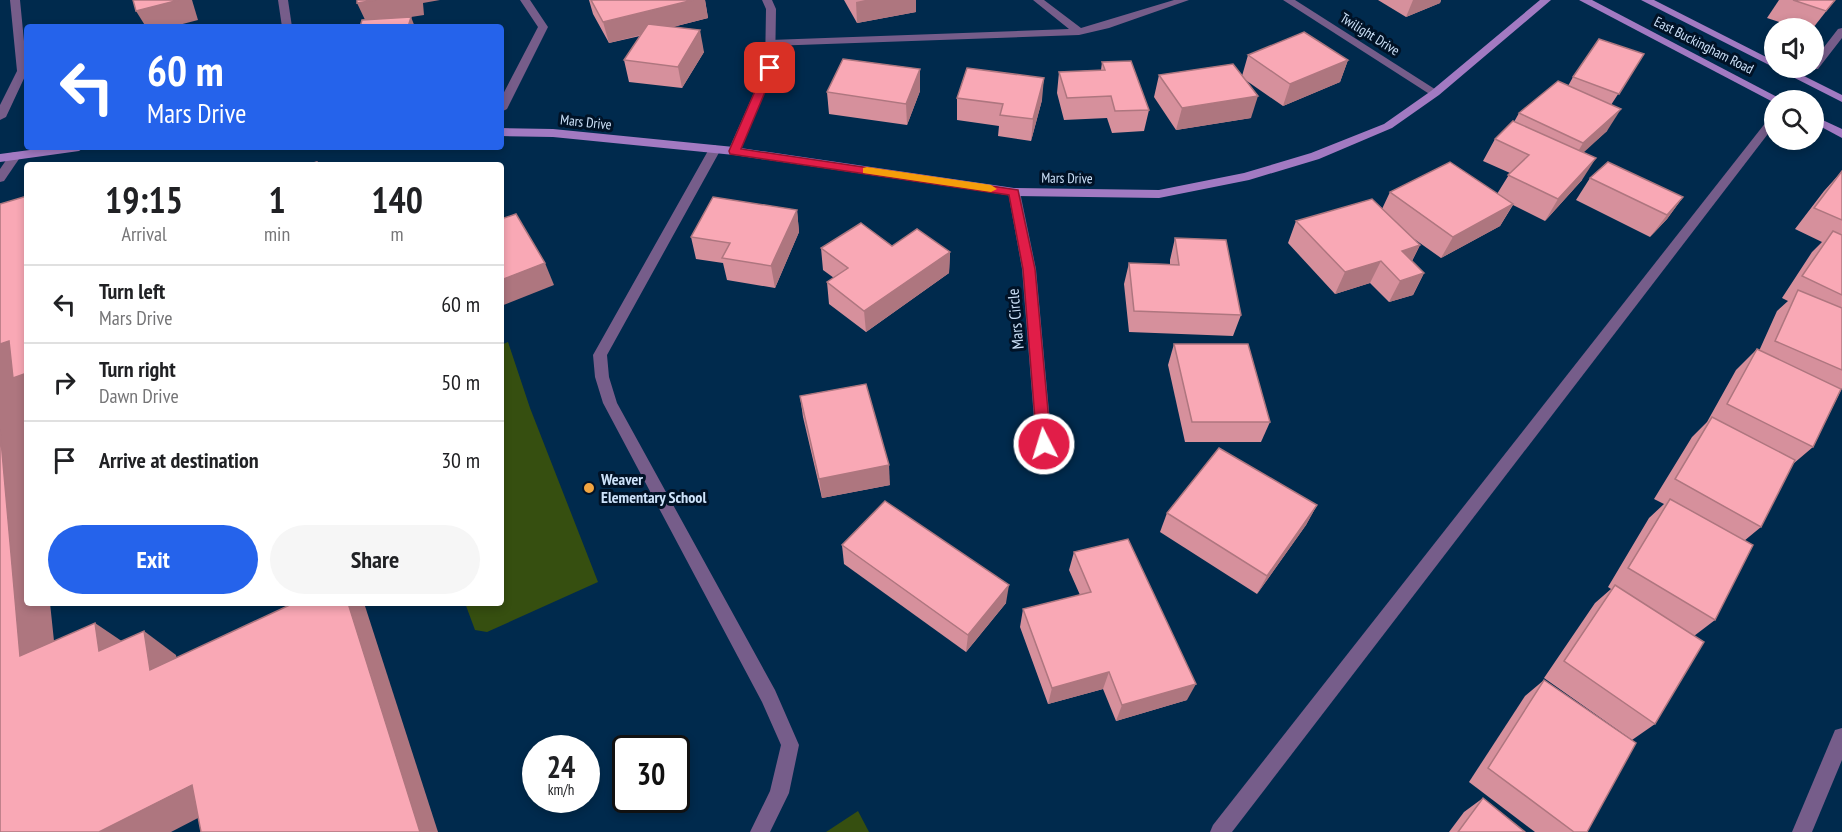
<!DOCTYPE html>
<style>
:root{--surface:#fff;--page:#f6f6f6;--text:#202124;--muted:#757577;--line:#e0e0e0;--accent:#2563eb}
body{margin:0;font-family:"PT Sans Narrow",sans-serif;background:var(--page);color:var(--text);height:100vh;display:flex;flex-direction:column;font-size:22px;white-space:nowrap}
*{box-sizing:border-box;margin:0}
p{font-size:20px;color:var(--muted)}
.icon{flex:none;width:33px;height:33px;fill:none;stroke:currentColor;stroke-width:2;stroke-linecap:round;stroke-linejoin:round}
.map{position:relative;flex:1;overflow:hidden}
.side{position:absolute;left:24px;top:162px;width:480px;height:444px;display:flex;flex-direction:column;background:var(--surface);border-radius:6px;box-shadow:0 3px 9px #0003}
.side>*{flex:none}
.top-card{position:absolute;left:24px;top:24px;width:480px;height:126px;border-radius:6px;box-shadow:0 3px 9px #0003;background:#2563eb;color:#fff;overflow:hidden}
.tools{position:absolute;left:1764px;top:18px;display:grid;gap:12px}
.tools a{display:grid;place-items:center;width:60px;height:60px;border-radius:50%;background:var(--surface);box-shadow:0 3px 9px #0003;font-size:30px}
.speed{position:absolute;left:522px;top:735px;display:flex;gap:12px;font-size:30px;font-weight:700;text-align:center}
.speed>*{display:grid;place-content:center;width:78px;height:78px;border-radius:50%;background:var(--surface);box-shadow:0 3px 9px #0003;line-height:1}
.speed small{font-size:15px;font-weight:400}
.speed .limit{border:3px solid #111;border-radius:9px;background:#fff;color:#111}
.pin{position:absolute;display:grid;place-items:center;width:51px;height:51px;color:#fff;margin:-26px;border-radius:12px;box-shadow:0 3px 9px #0006}
.me{position:absolute;width:66px;margin:-33px;rotate:355deg;stroke-linejoin:round;filter:drop-shadow(0 0 4px #0008)}
.turn{display:flex;align-items:center;gap:21px;height:126px;padding:0 24px;font-size:27px}
.turn .icon{width:78px;height:78px;stroke-width:2.5}
.turn b{display:block;font-size:42px;line-height:51px}
.eta{display:flex;justify-content:space-evenly;align-items:center;height:102px;text-align:center}
.eta b{font-size:36px;font-weight:800;line-height:42px}
.cta{display:flex;gap:12px;margin-top:auto;padding:12px 24px}
.cta a{flex:1;height:69px;border-radius:36px;background:var(--accent);color:#fff;font-size:24px;font-weight:800;line-height:69px;text-align:center}
.cta a+a{background:var(--page);color:var(--text)}
ul{padding:0;list-style:none}
li{display:flex;align-items:center;gap:18px;height:78px;padding:0 24px;border-top:2px solid var(--line)}
li div{flex:1}
li b{display:block;font-size:22px}
li em{font-style:normal}
.map>svg:first-child{display:block}
</style>
<div class="map">
<svg width="1842" height="832" viewBox="0 0 1842 832">
<rect width="100%" height="100%" fill="#002a4d"/>
<g fill="#364f10">
<path d="M 508,342 L 530,408 L 598,582 L 487,632 L 475,630 L 465,603 L 501,603 L 501,345 Z"/>
<path d="M 858,811 L 869,832 L 826,832 Z"/>
</g>
<g fill="none" stroke-linecap="round" stroke-linejoin="round">
<g fill="#765d8a" fill-rule="evenodd">
<path d="M 10,0 L 20,0 L 27,72 L 6,117 L 0,120 L 0,105 L 17,71 Z"/>
<path d="M 520,0 L 530,0 L 548,27 L 507,109 L 501,112 L 501,98 L 538,27 Z"/>
<path d="M 1033,0 L 1044,0 L 1081,28 L 1174,0 L 1189,0 L 1109,28 L 1079,35 L 770,46 L 765,43 L 770,40 L 1069,29 Z"/>
<path d="M 1842,28 L 1842,38 L 1818,69 L 1810,69 L 1809,68 L 1814,68 L 1814,60 L 1838,29 Z"/>
<path d="M 1774,116 L 1774,126 L 1232,832 L 1210,832 L 1213,825 L 1770,117 Z"/>
<path d="M 715,145 L 721,149 L 607,355 L 609,377 L 617,403 L 775,690 L 799,745 L 789,793 L 770,832 L 750,832 L 770,791 L 781,745 L 762,702 L 603,403 L 595,377 L 593,355 L 709,149 Z"/>
<path d="M 15,152 L 21,156 L 4,181 L 0,182 L 0,169 L 11,153 Z"/>
</g>
<g fill="#765d8a" fill-rule="evenodd">
<path d="M 278,0 L 288,0 L 292,27 L 282,27 Z"/>
<path d="M 762,0 L 772,0 L 776,9 L 775,68 L 740,151 L 734,155 L 728,151 L 765,68 L 766,9 Z"/>
<path d="M 1283,0 L 1295,0 L 1441,93 L 1435,96 L 1431,95 Z"/>
<path d="M 1014,188 L 1020,192 L 1036,269 L 1052,444 L 1049,448 L 1039,448 L 1036,444 L 1022,269 L 1008,192 Z"/>
<path d="M 1842,728 L 1842,760 L 1812,832 L 1792,832 L 1835,730 Z"/>
</g>
<g fill="#a27ac2" fill-rule="evenodd">
<path d="M 1540,0 L 1551,0 L 1439,95 L 1392,128 L 1319,159 L 1249,180 L 1159,198 L 1014,196 L 734,155 L 553,137 L 501,136 L 501,128 L 553,129 L 734,147 L 1014,188 L 1159,190 L 1244,173 L 1311,153 L 1384,124 L 1431,91 Z"/>
<path d="M 1579,0 L 1592,0 L 1783,100 L 1773,102 Z"/>
<path d="M 1641,0 L 1654,0 L 1774,61 L 1774,68 L 1788,68 L 1842,95 L 1842,102 Z"/>
<path d="M 1814,116 L 1842,129 L 1842,138 L 1814,123 Z"/>
<path d="M 52,147 L 85,147 L 79,151 L 0,162 L 0,154 Z"/>
</g>
</g>
<g fill="#d6909c">
<path d="M 589,0 L 705,0 L 708,18 L 673,27 L 704,52 L 682,88 L 629,82 L 624,60 L 640,36 L 609,43 L 593,14 Z"/>
<path d="M 844,0 L 916,0 L 916,12 L 857,23 Z"/>
<path d="M 1378,0 L 1441,0 L 1440,3 L 1406,17 Z"/>
<path d="M 1779,0 L 1835,0 L 1813,28 L 1798,28 L 1767,18 Z"/>
<path d="M 1644,54 L 1611,105 L 1607,131 L 1583,152 L 1582,180 L 1545,221 L 1513,205 L 1500,226 L 1441,258 L 1410,236 L 1420,245 L 1412,261 L 1424,273 L 1413,295 L 1389,302 L 1370,283 L 1335,294 L 1288,243 L 1296,221 L 1382,209 L 1390,192 L 1497,194 L 1510,173 L 1483,161 L 1495,139 L 1514,122 L 1519,113 L 1568,86 L 1573,77 Z"/>
<path d="M 1248,55 L 1348,60 L 1340,82 L 1283,106 L 1244,79 L 1251,118 L 1176,130 L 1154,97 L 1159,75 L 1242,76 Z"/>
<path d="M 1102,62 L 1149,110 L 1144,131 L 1112,133 L 1107,118 L 1064,120 L 1057,93 L 1059,72 L 1101,70 Z"/>
<path d="M 920,69 L 920,91 L 907,125 L 829,114 L 827,92 Z"/>
<path d="M 957,98 L 1042,100 L 1031,141 L 998,136 L 999,126 L 957,120 Z"/>
<path d="M 1842,171 L 1842,388 L 1813,447 L 1793,464 L 1761,527 L 1744,541 L 1715,620 L 1694,636 L 1655,724 L 1632,740 L 1544,678 L 1595,603 L 1611,589 L 1608,587 L 1649,518 L 1664,504 L 1654,499 L 1692,437 L 1707,422 L 1736,370 L 1757,349 L 1759,351 L 1777,311 L 1788,301 L 1782,298 L 1812,252 L 1822,242 L 1795,229 L 1824,191 Z"/>
<path d="M 1590,178 L 1683,197 L 1667,219 L 1650,237 L 1576,200 Z"/>
<path d="M 797,210 L 799,232 L 775,288 L 727,280 L 723,263 L 696,259 L 691,237 Z"/>
<path d="M 1175,238 L 1241,315 L 1233,336 L 1129,332 L 1124,284 L 1129,263 L 1170,264 L 1170,260 Z"/>
<path d="M 892,246 L 950,252 L 949,273 L 866,332 L 829,304 L 827,282 L 834,278 L 823,270 L 821,248 Z"/>
<path d="M 1174,344 L 1270,422 L 1261,442 L 1185,442 L 1168,365 Z"/>
<path d="M 800,396 L 890,485 L 822,498 L 803,417 Z"/>
<path d="M 1317,505 L 1306,525 L 1257,594 L 1160,532 L 1167,513 Z"/>
<path d="M 842,545 L 1006,603 L 966,652 L 844,564 Z"/>
<path d="M 1074,552 L 1187,700 L 1116,721 L 1103,689 L 1048,704 L 1020,627 L 1023,609 L 1080,595 L 1069,570 Z"/>
<path d="M 1544,680 L 1587,832 L 1535,832 L 1469,782 L 1525,696 Z"/>
<path d="M 1483,798 L 1525,832 L 1449,832 L 1464,812 Z"/>
</g>
<g fill="#ae767f">
<path d="M 179,0 L 192,0 L 198,20 L 171,27 L 146,27 L 136,11 Z"/>
<path d="M 376,0 L 440,0 L 423,3 L 424,15 L 411,17 L 415,27 L 367,24 L 357,3 Z"/>
<path d="M 693,0 L 705,0 L 708,18 L 609,43 L 603,22 Z"/>
<path d="M 865,0 L 916,0 L 916,12 L 857,23 L 856,2 Z"/>
<path d="M 1413,0 L 1441,0 L 1440,3 L 1406,17 Z"/>
<path d="M 700,30 L 704,52 L 682,88 L 678,67 Z"/>
<path d="M 1348,60 L 1340,82 L 1283,106 L 1290,84 Z"/>
<path d="M 920,69 L 920,91 L 907,125 L 906,104 Z"/>
<path d="M 1044,78 L 1042,100 L 1031,141 L 1033,119 Z"/>
<path d="M 1258,96 L 1251,118 L 1176,130 L 1182,108 Z"/>
<path d="M 1621,109 L 1607,131 L 1570,165 L 1583,143 Z"/>
<path d="M 1596,158 L 1582,180 L 1545,221 L 1558,199 Z"/>
<path d="M 1683,197 L 1667,219 L 1650,237 L 1667,215 Z"/>
<path d="M 1513,204 L 1500,226 L 1441,258 L 1453,237 Z"/>
<path d="M 797,210 L 799,232 L 775,288 L 771,266 Z"/>
<path d="M 1420,245 L 1409,267 L 1391,272 L 1402,251 Z"/>
<path d="M 950,252 L 949,273 L 866,332 L 864,311 Z"/>
<path d="M 1381,261 L 1370,283 L 1335,294 L 1345,272 Z"/>
<path d="M 545,263 L 554,285 L 501,306 L 501,280 Z"/>
<path d="M 1424,273 L 1413,295 L 1389,302 L 1400,281 Z"/>
<path d="M 9,341 L 27,358 L 27,391 L 26,389 L 27,400 L 27,603 L 50,603 L 58,679 L 20,656 L 0,429 L 0,344 Z"/>
<path d="M 889,465 L 890,485 L 822,498 L 819,479 Z"/>
<path d="M 1317,505 L 1306,525 L 1257,594 L 1267,576 Z"/>
<path d="M 1009,585 L 1006,603 L 966,652 L 968,635 Z"/>
<path d="M 348,603 L 362,603 L 365,606 L 438,832 L 420,832 Z"/>
<path d="M 95,623 L 129,646 L 99,651 Z"/>
<path d="M 144,631 L 176,655 L 183,692 L 150,670 Z"/>
<path d="M 1109,672 L 1103,689 L 1048,704 L 1052,688 Z"/>
<path d="M 1196,684 L 1187,700 L 1116,721 L 1122,705 Z"/>
<path d="M 192,785 L 225,804 L 171,832 L 99,832 Z"/>
</g>
<g fill="#f9a8b5" stroke="#ae767f" stroke-width="1.5">
<path d="M 133,0 L 179,0 L 136,11 Z"/>
<path d="M 357,0 L 376,0 L 357,3 Z"/>
<path d="M 591,0 L 693,0 L 603,22 Z"/>
<path d="M 1793,0 L 1835,0 L 1826,11 Z"/>
<path d="M 411,17 L 408,27 L 360,27 L 362,20 Z"/>
<path d="M 648,24 L 700,30 L 678,67 L 624,60 Z"/>
<path d="M 1304,32 L 1348,60 L 1290,84 L 1248,55 Z"/>
<path d="M 1599,39 L 1644,54 L 1619,94 L 1573,77 Z"/>
<path d="M 843,59 L 920,69 L 906,104 L 827,92 Z"/>
<path d="M 1131,61 L 1149,110 L 1115,111 L 1111,96 L 1067,98 L 1059,72 L 1105,70 L 1102,62 Z"/>
<path d="M 1233,64 L 1258,96 L 1182,108 L 1159,75 Z"/>
<path d="M 967,68 L 1044,78 L 1033,119 L 1000,115 L 1003,104 L 957,98 Z"/>
<path d="M 1558,81 L 1621,109 L 1583,143 L 1519,113 Z"/>
<path d="M 1513,121 L 1596,158 L 1558,199 L 1508,175 L 1529,155 L 1495,139 Z"/>
<path d="M 317,162 L 319,165 L 307,165 Z"/>
<path d="M 1450,162 L 1513,204 L 1453,237 L 1390,192 Z"/>
<path d="M 1608,162 L 1683,197 L 1667,215 L 1590,178 Z"/>
<path d="M 1842,171 L 1842,220 L 1814,208 Z"/>
<path d="M 27,196 L 27,373 L 13,378 L 9,341 L 0,344 L 0,204 Z"/>
<path d="M 713,197 L 797,210 L 771,266 L 722,258 L 730,243 L 691,237 Z"/>
<path d="M 1372,199 L 1420,245 L 1402,251 L 1424,273 L 1400,281 L 1381,261 L 1345,272 L 1296,221 Z"/>
<path d="M 516,214 L 545,263 L 501,280 L 501,219 Z"/>
<path d="M 861,223 L 892,246 L 917,229 L 950,252 L 864,311 L 827,282 L 848,268 L 821,248 Z"/>
<path d="M 1833,231 L 1842,235 L 1842,295 L 1802,276 Z"/>
<path d="M 1175,238 L 1226,240 L 1241,315 L 1134,311 L 1129,263 L 1179,265 Z"/>
<path d="M 1798,290 L 1842,308 L 1842,370 L 1775,341 Z"/>
<path d="M 1174,344 L 1248,344 L 1270,422 L 1192,422 Z"/>
<path d="M 1757,349 L 1841,389 L 1813,447 L 1727,404 Z"/>
<path d="M 866,384 L 889,465 L 819,479 L 800,396 Z"/>
<path d="M 1712,417 L 1795,460 L 1761,527 L 1675,479 Z"/>
<path d="M 0,429 L 20,656 L 95,623 L 99,651 L 144,631 L 150,670 L 294,603 L 348,603 L 420,832 L 201,832 L 192,785 L 99,832 L 0,832 Z"/>
<path d="M 1219,448 L 1317,505 L 1267,576 L 1167,513 Z"/>
<path d="M 1670,499 L 1753,545 L 1715,620 L 1628,568 Z"/>
<path d="M 885,501 L 1009,585 L 968,635 L 842,545 Z"/>
<path d="M 1128,539 L 1196,684 L 1122,705 L 1109,672 L 1052,688 L 1023,609 L 1091,592 L 1074,552 Z"/>
<path d="M 1615,585 L 1704,642 L 1655,724 L 1564,661 Z"/>
<path d="M 1544,680 L 1636,743 L 1587,832 L 1574,832 L 1488,768 Z"/>
<path d="M 1483,798 L 1525,832 L 1458,832 Z"/>
</g>
<path fill="#e11d48" stroke="#92132f" stroke-width="1.5" d="M 770,65 L 775,68 L 741,149 L 1018,190 L 1035,269 L 1051,444 L 1049,448 L 1040,448 L 1037,444 L 1023,269 L 1009,195 L 730,154 L 729,151 L 765,68 Z"/>
<path fill="#f59e0b" d="M 867,167 L 991,185 L 997,189 L 991,192 L 863,173 L 863,168 Z"/>
<circle fill="#f2a541" stroke="#001226" stroke-width="2" cx="589" cy="488" r="6"/>
<g text-anchor="middle" dominant-baseline="central" stroke-width="6" stroke-linejoin="round" paint-order="stroke">
<g font-size="14" fill="#cde2f9" stroke="#001226">
<text transform="translate(1370 34) rotate(32)">Twilight Drive</text>
<text transform="translate(1704 45) rotate(27)">East Buckingham Road</text>
<text transform="translate(586 122) rotate(6)">Mars Drive</text>
<text transform="translate(1067 178) rotate(1)">Mars Drive</text>
</g>
<g font-size="16" fill="#cde2f9" stroke="#001226">
<text transform="translate(1015 319) rotate(-95)">Mars Circle</text>
</g>
<g font-size="16" font-weight="bold" fill="#cde2f9" stroke="#001226" text-anchor="start">
<text x="601" y="479">Weaver<tspan x="601" dy="18">Elementary School</tspan></text>
</g>
</g>
</svg>
<div class="tools">
<a><svg class="icon" aria-label="sound" viewBox="0 0 24 24"><path d="M4 9h4l5-4v14l-5-4H4zM17 9q2 3 0 6"/></svg></a>
<a><svg class="icon" aria-label="search" viewBox="0 0 24 24"><circle cx="10" cy="10" r="6"/><path d="M15 15l6 6"/></svg></a>
</div>
<div class="speed"><div>24<small>km/h</small></div><div class="limit">30</div></div>
<div class="pin" style="left:770px;top:68px;background:#d93025"><svg class="icon" aria-label="arrive" viewBox="0 0 24 24"><path d="M6 21V4h12l-3 4 3 4H6"/></svg></div>
<svg class="me" style="left:1044px;top:444px" viewBox="-20 -20 40 40"><circle r="17" fill="#e11d48" stroke="#fff" stroke-width="3"/><path d="M0-11L8 9 0 5-8 9z" fill="#fff"/></svg>
<div class="top-card">
<div class="turn"><svg class="icon" aria-label="left" viewBox="0 0 24 24"><path d="M17 20v-9H6M10 6l-5 5 5 5"/></svg><div><b>60 m</b>Mars Drive</div></div>
</div>
<section class="side">
<div class="eta">
<div><b>19:15</b><p>Arrival</p></div>
<div><b>1</b><p>min</p></div>
<div><b>140</b><p>m</p></div>
</div>
<ul>
<li><svg class="icon" aria-label="left" viewBox="0 0 24 24"><path d="M17 20v-9H6M10 6l-5 5 5 5"/></svg><div><b>Turn left</b><p>Mars Drive</p></div><em>60 m</em></li>
<li><svg class="icon" aria-label="right" viewBox="0 0 24 24"><path d="M7 20v-9h11M14 6l5 5-5 5"/></svg><div><b>Turn right</b><p>Dawn Drive</p></div><em>50 m</em></li>
<li><svg class="icon" aria-label="arrive" viewBox="0 0 24 24"><path d="M6 21V4h12l-3 4 3 4H6"/></svg><div><b>Arrive at destination</b></div><em>30 m</em></li>
</ul>
<div class="cta"><a>Exit</a><a>Share</a></div>
</section>
</div>
